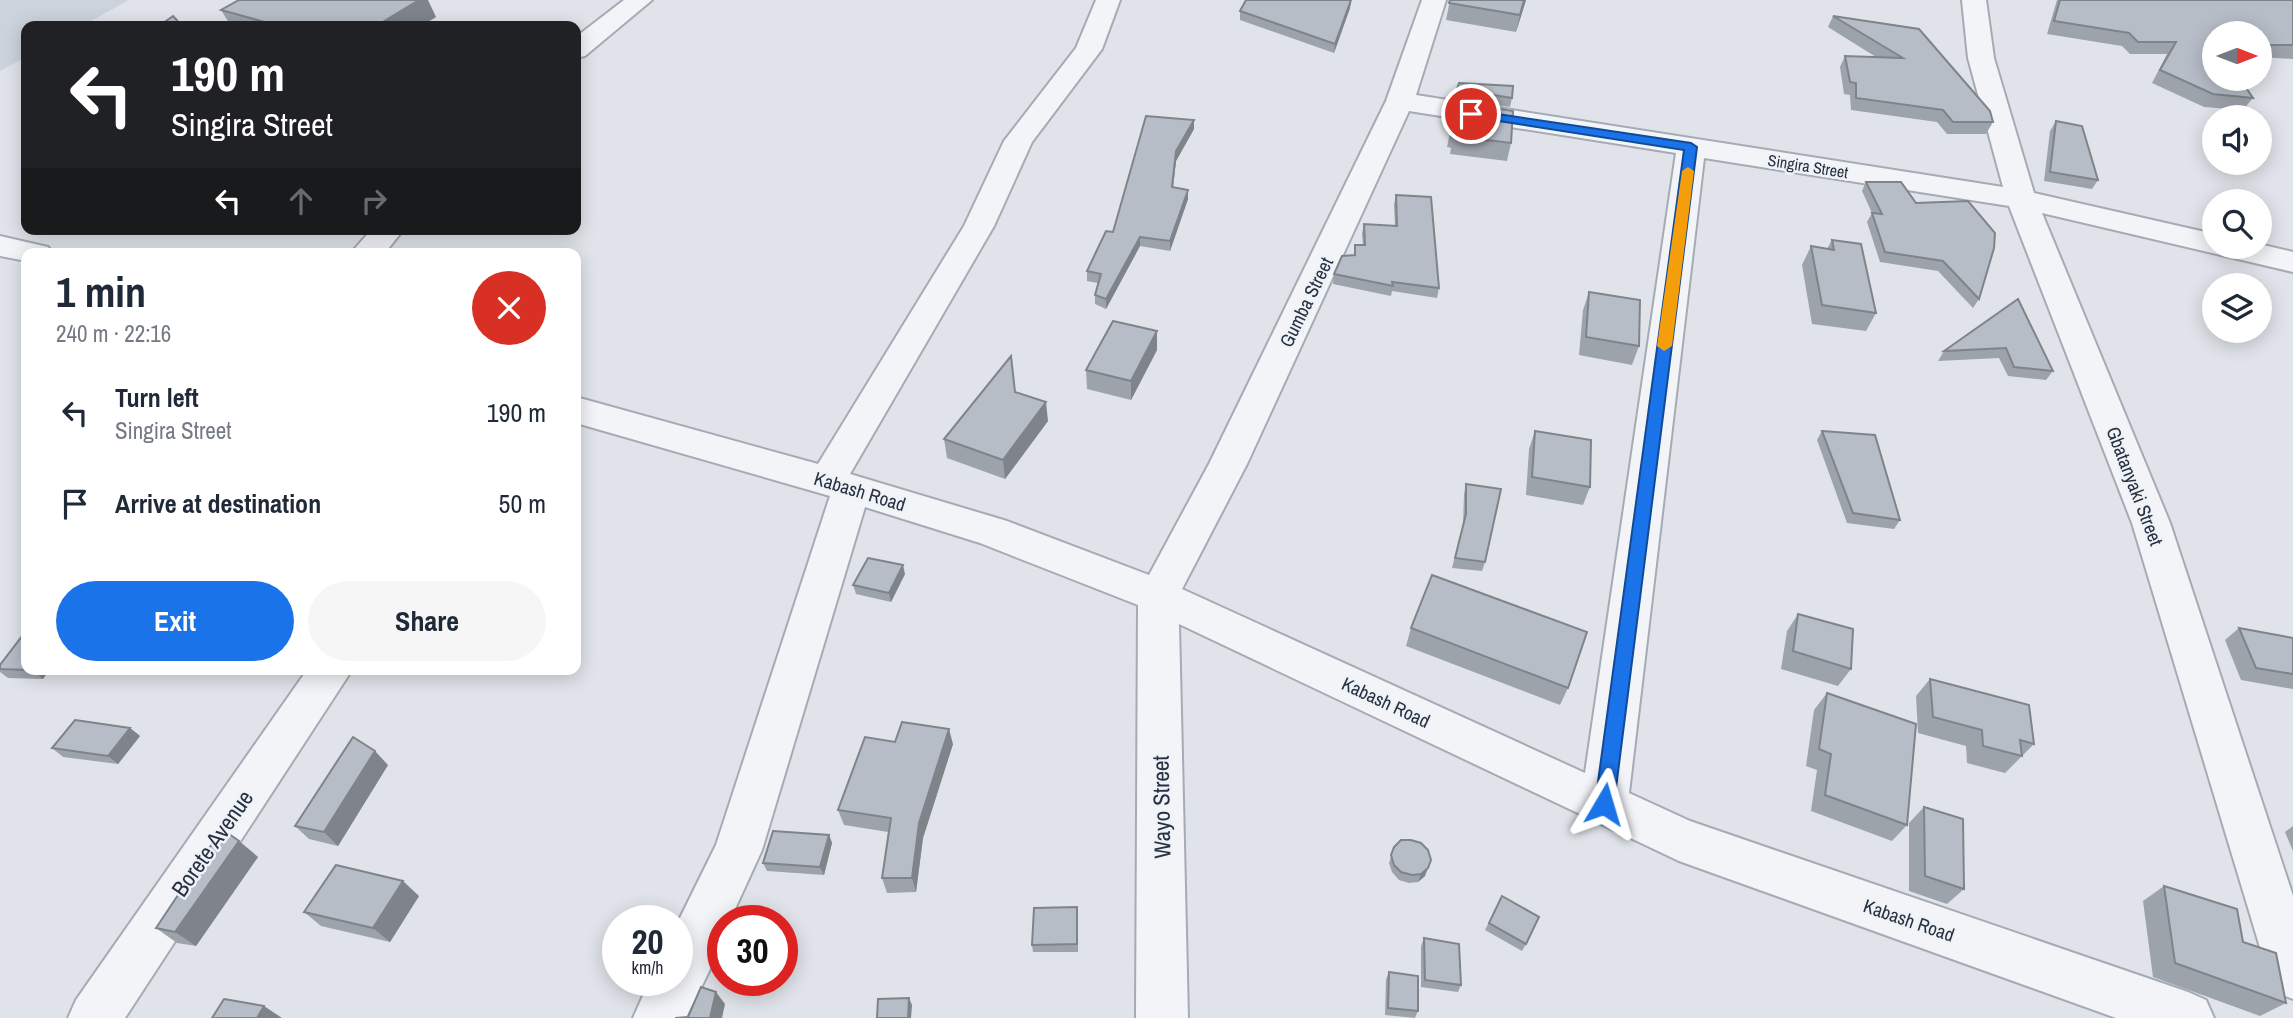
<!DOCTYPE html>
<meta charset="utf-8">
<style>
:root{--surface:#fff;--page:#f6f6f7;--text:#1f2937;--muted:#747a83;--accent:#1a73e8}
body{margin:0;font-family:"Archivo Narrow",sans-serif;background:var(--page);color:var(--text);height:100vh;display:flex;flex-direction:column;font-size:26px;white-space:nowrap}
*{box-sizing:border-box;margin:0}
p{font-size:23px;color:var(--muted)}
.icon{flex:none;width:38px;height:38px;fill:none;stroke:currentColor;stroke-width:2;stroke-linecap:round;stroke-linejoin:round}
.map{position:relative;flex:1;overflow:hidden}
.details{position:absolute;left:21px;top:248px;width:560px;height:427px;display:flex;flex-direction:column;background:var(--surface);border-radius:14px;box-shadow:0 4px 18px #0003}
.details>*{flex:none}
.guide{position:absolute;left:21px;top:21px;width:560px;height:214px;border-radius:14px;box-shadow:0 4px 18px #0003;background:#202124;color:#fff;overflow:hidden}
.needle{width:46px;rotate:90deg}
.controls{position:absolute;left:2202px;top:21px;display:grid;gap:14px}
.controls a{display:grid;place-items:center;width:70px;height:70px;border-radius:50%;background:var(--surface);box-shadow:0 4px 18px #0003;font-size:35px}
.speed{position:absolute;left:602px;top:905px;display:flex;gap:14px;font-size:35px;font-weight:700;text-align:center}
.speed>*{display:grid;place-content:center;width:91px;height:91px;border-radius:50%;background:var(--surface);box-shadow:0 4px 18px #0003;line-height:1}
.speed small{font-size:18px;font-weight:400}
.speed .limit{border:10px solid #d22;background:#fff;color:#111}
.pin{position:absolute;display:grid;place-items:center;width:60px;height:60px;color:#fff;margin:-30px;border:4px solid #fff;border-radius:50%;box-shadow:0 2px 7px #0007}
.me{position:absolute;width:77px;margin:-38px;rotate:7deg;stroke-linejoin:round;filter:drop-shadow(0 0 5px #0008)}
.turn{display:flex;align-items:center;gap:24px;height:147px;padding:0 35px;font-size:32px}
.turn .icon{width:91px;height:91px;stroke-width:2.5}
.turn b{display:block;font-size:49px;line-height:60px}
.lanes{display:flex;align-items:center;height:66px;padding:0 35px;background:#0003;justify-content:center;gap:35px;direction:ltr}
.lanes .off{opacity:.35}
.round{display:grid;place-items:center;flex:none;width:74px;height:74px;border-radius:37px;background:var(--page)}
.summary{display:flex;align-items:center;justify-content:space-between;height:119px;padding:0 35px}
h1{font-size:42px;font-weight:700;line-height:52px}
.action{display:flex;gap:14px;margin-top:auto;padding:14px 35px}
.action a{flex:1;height:80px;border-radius:42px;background:var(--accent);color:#fff;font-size:28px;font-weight:700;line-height:80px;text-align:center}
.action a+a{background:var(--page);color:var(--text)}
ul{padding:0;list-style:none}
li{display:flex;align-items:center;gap:21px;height:91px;padding:0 35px}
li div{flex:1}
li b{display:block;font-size:26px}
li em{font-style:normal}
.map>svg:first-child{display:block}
</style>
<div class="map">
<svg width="2293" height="1018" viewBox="0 0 2293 1018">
<rect width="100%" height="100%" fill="#e0e4ea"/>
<path fill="#cdd3dc" d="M 0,0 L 129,0 L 82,26 L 26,26 L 26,57 L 0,71 Z"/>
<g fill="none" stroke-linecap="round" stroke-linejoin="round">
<g stroke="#a5abb4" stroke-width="4">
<g id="minor">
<path d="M 624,0 L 652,0 L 585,56 L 576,58 L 576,37 Z"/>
<path d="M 1096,0 L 1120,0 L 1102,49 L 1032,142 L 994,226 L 850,474 L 1007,521 L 1149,575 L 1209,464 L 1386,101 L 1422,0 L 1446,0 L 1416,95 L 2003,187 L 1968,58 L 1962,0 L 1986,0 L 1994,58 L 2034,193 L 2214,234 L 2214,247 L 2259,247 L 2259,244 L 2293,252 L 2293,272 L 2042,213 L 2170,523 L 2293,896 L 2293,999 L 2275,992 L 2268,974 L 2132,523 L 2009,206 L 1704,158 L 1629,793 L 1690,821 L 2188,992 L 2206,1000 L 2214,1018 L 2116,1018 L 1679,861 L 1179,624 L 1188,1018 L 1136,1018 L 1138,605 L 980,543 L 865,507 L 762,850 L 730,920 L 723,920 C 723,953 699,989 686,1018 L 633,1018 L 650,980 L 677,980 L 677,924 L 716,845 L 830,496 L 576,423 L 576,397 L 818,464 L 964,226 L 1004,141 L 1076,48 ZM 1409,111 L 1676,153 L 1585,773 L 1182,589 L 1247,464 Z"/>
<path d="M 372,229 L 404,229 L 384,254 L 350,254 Z"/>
<path d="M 0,236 L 48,247 L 53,254 L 26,254 L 26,261 L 0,256 Z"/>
<path d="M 307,670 L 352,670 L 125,1018 L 68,1018 L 76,1000 Z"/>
</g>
</g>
<use href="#minor" fill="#f3f4f8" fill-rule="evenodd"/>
</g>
<g fill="#9da3ab">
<path d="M 1351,0 L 1350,8 L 1334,53 L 1240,20 L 1240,11 Z"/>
<path d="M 1450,0 L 1526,0 L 1516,32 L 1446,20 Z"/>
<path d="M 2057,0 L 2293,0 L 2293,59 L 2259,57 L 2259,33 L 2214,33 L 2214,79 L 2253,98 L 2243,110 L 2204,107 L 2152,83 L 2167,54 L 2130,54 L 2122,46 L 2047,34 Z"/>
<path d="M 221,10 L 436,17 L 421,26 L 231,26 Z"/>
<path d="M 1833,16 L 1919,29 L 1993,122 L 1986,134 L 1947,134 L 1937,122 L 1851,110 L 1850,95 L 1844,94 L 1840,67 L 1845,56 L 1876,57 L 1828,27 Z"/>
<path d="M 1459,83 L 1512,98 L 1510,107 L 1456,99 Z"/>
<path d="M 1456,102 L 1511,143 L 1507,161 L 1450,154 L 1451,148 L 1447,147 Z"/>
<path d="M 2056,121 L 2098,180 L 2092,189 L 2044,181 L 2050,131 Z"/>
<path d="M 1194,129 L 1176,161 L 1173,187 L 1188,199 L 1170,251 L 1140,246 L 1106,309 L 1095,304 L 1095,295 L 1098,283 L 1087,281 L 1087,271 L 1113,232 Z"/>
<path d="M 1866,182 L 1901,182 L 1979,299 L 1973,308 L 1938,271 L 1880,262 L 1867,222 L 1872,213 L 1862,191 Z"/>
<path d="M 1396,195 L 1439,288 L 1437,298 L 1392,291 L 1391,296 L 1333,284 L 1334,274 L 1354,255 L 1355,245 L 1363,245 L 1362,234 L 1364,224 L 1395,226 L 1394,205 Z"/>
<path d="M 1832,240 L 1876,313 L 1866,331 L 1812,324 L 1802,265 L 1811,246 L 1827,249 Z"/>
<path d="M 1589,292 L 1639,346 L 1632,365 L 1579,355 L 1583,310 Z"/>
<path d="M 2018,299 L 2053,371 L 2046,380 L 2008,376 L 1999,358 L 1938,361 L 1944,351 Z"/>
<path d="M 1157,331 L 1157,350 L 1131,400 L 1087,389 L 1086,370 Z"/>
<path d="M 1015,392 L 1048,421 L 1005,479 L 947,458 L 944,439 Z"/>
<path d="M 1535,431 L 1590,487 L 1583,505 L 1526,495 L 1529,449 Z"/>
<path d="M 1822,431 L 1900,520 L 1894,529 L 1847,523 L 1817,440 Z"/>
<path d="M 1466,484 L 1485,562 L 1482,571 L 1452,568 L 1463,524 L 1464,494 Z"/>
<path d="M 905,574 L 891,602 L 856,594 L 853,585 Z"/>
<path d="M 1798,614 L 1851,669 L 1838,686 L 1781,669 L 1787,631 Z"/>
<path d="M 1411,628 L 1568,688 L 1560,705 L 1406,646 Z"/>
<path d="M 2239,628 L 2293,638 L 2293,689 L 2241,680 L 2225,640 Z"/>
<path d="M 0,665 L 49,670 L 43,679 L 8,678 L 0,672 Z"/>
<path d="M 1930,679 L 2034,744 L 2005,773 L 1967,763 L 1966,746 L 1918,733 L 1916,696 Z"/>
<path d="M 1827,693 L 1907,825 L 1892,841 L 1811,811 L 1817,770 L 1806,766 L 1814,710 Z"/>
<path d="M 130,728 L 140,736 L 118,764 L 63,757 L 52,748 Z"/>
<path d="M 953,744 L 923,838 L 916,892 L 887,893 L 882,878 L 888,832 L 844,825 L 838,810 Z"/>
<path d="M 388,765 L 338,846 L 309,839 L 295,826 Z"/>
<path d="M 1924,807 L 1964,889 L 1947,904 L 1909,891 L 1909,823 Z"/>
<path d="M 2293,826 L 2293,851 L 2285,832 Z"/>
<path d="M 829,835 L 832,843 L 824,875 L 767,871 L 763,863 Z"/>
<path d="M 239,841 L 258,857 L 196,946 L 177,943 L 156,928 Z"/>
<path d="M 1394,847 L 1425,876 L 1418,882 L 1409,883 L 1399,880 L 1392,872 L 1389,863 Z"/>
<path d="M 2164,886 L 2243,942 L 2286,1003 L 2260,1016 L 2153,977 L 2143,901 Z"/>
<path d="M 419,896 L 390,942 L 321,926 L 304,912 Z"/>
<path d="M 1502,896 L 1526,944 L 1522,951 L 1485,930 Z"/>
<path d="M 1078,915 L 1078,952 L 1033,952 L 1032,945 Z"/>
<path d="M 1424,938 L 1461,985 L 1458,992 L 1421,987 L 1421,946 Z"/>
<path d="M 1389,972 L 1418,1011 L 1415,1018 L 1385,1015 L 1386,979 Z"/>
</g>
<g fill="#7f848b">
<path d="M 419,0 L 428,0 L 436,17 L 421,26 L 376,26 Z"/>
<path d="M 1351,0 L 1350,8 L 1334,53 L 1335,44 Z"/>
<path d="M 1524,0 L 1526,0 L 1516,32 L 1520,15 Z"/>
<path d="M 1194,120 L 1194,129 L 1176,161 L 1172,196 L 1176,151 Z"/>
<path d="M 1188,190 L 1188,199 L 1170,251 L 1170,241 Z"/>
<path d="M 1140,237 L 1140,246 L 1106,309 L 1106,299 Z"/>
<path d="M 1157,331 L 1157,350 L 1131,400 L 1131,381 Z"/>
<path d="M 1046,402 L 1048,421 L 1005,479 L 1003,460 Z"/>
<path d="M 903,565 L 905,574 L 891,602 L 889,593 Z"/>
<path d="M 32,670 L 49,670 L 43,679 Z"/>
<path d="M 130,728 L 140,736 L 118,764 L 108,756 Z"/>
<path d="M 949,729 L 953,744 L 923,838 L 916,892 L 912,878 L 919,823 Z"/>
<path d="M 375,751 L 388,765 L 338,846 L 324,832 Z"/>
<path d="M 829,835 L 832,843 L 824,875 L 820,867 Z"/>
<path d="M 239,841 L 258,857 L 196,946 L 175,932 Z"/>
<path d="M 1428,868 L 1425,876 L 1418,882 L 1421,874 Z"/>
<path d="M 403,881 L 419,896 L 390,942 L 373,928 Z"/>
<path d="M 716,992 L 725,1004 L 722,1018 L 710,1018 Z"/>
<path d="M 909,998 L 912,1005 L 911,1018 L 908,1018 Z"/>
<path d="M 264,1006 L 282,1018 L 257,1018 Z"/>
</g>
<g fill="#b6bdc7" stroke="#7f848b" stroke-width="2">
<path d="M 239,0 L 419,0 L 376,26 L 279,26 L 221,10 Z"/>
<path d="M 1246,0 L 1351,0 L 1335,44 L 1240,11 Z"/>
<path d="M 1450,0 L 1524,0 L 1520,15 L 1449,3 Z"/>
<path d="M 2060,0 L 2293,0 L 2293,45 L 2259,45 L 2259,33 L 2214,33 L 2214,79 L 2240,79 L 2253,98 L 2213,94 L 2160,70 L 2176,42 L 2138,42 L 2129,33 L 2054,21 Z"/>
<path d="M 173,16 L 182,26 L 159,26 Z"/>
<path d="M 1833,16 L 1919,29 L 1990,111 L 1993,122 L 1953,122 L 1943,110 L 1856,98 L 1856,83 L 1850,82 L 1845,56 L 1903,58 Z"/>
<path d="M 1459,83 L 1513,86 L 1512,98 L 1457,89 Z"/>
<path d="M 1456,102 L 1513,111 L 1511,143 L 1454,136 L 1454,130 L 1451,129 Z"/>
<path d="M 1146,116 L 1194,120 L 1176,151 L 1172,187 L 1188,190 L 1170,241 L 1140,237 L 1106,299 L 1095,295 L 1101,274 L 1087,271 L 1106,231 L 1113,232 Z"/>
<path d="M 2056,121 L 2082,126 L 2098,180 L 2050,172 Z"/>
<path d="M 1866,182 L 1901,182 L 1916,203 L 1968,201 L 1995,233 L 1994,248 L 1979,299 L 1943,261 L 1885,252 L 1872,213 L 1882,214 Z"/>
<path d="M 1396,195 L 1431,197 L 1439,288 L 1392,282 L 1393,286 L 1334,274 L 1342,256 L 1355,255 L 1355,245 L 1365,245 L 1364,224 L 1397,226 Z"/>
<path d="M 1832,240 L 1861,244 L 1876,313 L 1822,305 L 1811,246 L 1834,250 Z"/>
<path d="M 1589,292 L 1640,300 L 1639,346 L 1586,337 Z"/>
<path d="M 2018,299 L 2053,371 L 2014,367 L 2006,348 L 1944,351 Z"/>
<path d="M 1113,321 L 1157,331 L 1131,381 L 1086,370 Z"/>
<path d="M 1011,356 L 1015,392 L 1046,402 L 1003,460 L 944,439 Z"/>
<path d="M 1535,431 L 1591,440 L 1590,487 L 1532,477 Z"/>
<path d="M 1822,431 L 1875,435 L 1900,520 L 1853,513 Z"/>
<path d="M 1466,484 L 1501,489 L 1485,562 L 1455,558 L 1466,514 Z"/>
<path d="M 868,558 L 903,565 L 889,593 L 853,585 Z"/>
<path d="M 1432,575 L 1587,632 L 1568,688 L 1411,628 Z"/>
<path d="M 1798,614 L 1853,629 L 1851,669 L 1793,651 Z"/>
<path d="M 2239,628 L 2293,638 L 2293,674 L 2256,668 Z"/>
<path d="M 26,631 L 26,670 L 0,669 L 0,665 Z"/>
<path d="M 1930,679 L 2029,705 L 2034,744 L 2020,740 L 2022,756 L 1983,746 L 1982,730 L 1933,717 Z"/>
<path d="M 1827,693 L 1916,724 L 1907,825 L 1825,795 L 1831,754 L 1819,749 Z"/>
<path d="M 75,720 L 130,728 L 108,756 L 52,748 Z"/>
<path d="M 902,722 L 949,729 L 919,823 L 912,878 L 882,878 L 891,818 L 838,810 L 865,737 L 895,742 Z"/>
<path d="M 353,737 L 375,751 L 324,832 L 295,826 Z"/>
<path d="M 1924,807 L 1963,819 L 1964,889 L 1925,876 Z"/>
<path d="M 222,829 L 239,841 L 175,932 L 156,928 Z"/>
<path d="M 773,831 L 829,835 L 820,867 L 763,863 Z"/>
<path d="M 1401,840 L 1411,840 L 1421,843 L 1428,850 L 1431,860 L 1428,868 L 1421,874 L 1412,875 L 1401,872 L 1394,865 L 1391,855 L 1394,847 Z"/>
<path d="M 336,865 L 403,881 L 373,928 L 304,912 Z"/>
<path d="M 2164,886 L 2237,909 L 2243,942 L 2276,953 L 2286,1003 L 2175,963 Z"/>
<path d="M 1502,896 L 1539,917 L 1526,944 L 1489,923 Z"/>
<path d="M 1077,907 L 1077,944 L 1032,945 L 1034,908 Z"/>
<path d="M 1424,938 L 1459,944 L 1461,985 L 1425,980 Z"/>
<path d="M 1389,972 L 1418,976 L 1418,1011 L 1388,1008 Z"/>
<path d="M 701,987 L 716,992 L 710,1018 L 675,1018 L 688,1017 Z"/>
<path d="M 909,998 L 908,1018 L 877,1018 L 878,999 Z"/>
<path d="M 224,999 L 264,1006 L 257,1018 L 212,1018 Z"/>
</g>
<path fill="#1a73e8" stroke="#114b97" stroke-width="2" d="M 1471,110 L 1691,143 L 1697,147 L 1614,804 L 1611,810 L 1604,813 L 1598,810 L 1595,804 L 1684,150 L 1467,116 L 1465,114 Z"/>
<path fill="#f59e0b" d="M 1688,167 L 1694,171 L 1672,346 L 1664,351 L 1657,346 L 1682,171 Z"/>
<g text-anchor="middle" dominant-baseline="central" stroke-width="5" stroke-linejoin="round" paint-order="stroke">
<g font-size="16" fill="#273142" stroke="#eff3f7">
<text transform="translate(1808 166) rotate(9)">Singira Street</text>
</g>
<g font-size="19" fill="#273142" stroke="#eff3f7">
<text transform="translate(1306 302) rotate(-64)">Gumba Street</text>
<text transform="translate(2135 486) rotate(69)">Gbatanyaki Street</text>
<text transform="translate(860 491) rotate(17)">Kabash Road</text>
<text transform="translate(1386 702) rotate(25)">Kabash Road</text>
<text transform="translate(1909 920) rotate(19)">Kabash Road</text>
</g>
<g font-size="23" fill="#273142" stroke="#eff3f7">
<text transform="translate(1161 807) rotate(-91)">Wayo Street</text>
<text transform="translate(212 843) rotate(-55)">Borete Avenue</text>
</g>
</g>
</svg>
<div class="controls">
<a><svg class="needle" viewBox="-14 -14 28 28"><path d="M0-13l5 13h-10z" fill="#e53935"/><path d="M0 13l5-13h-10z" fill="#747a83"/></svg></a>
<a><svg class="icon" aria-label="sound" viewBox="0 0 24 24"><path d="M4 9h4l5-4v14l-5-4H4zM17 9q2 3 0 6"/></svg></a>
<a><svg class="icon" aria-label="search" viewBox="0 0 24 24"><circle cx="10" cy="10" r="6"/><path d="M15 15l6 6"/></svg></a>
<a><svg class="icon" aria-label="layers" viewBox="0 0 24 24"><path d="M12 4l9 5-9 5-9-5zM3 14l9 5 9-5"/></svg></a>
</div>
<div class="speed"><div>20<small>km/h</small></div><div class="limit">30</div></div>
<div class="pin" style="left:1471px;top:114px;background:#d93025"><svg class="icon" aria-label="arrive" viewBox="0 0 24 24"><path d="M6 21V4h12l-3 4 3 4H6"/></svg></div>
<svg class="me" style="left:1604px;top:804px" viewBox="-20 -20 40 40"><path d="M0-17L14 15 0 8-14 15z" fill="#1a73e8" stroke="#fff" stroke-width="4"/></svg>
<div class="guide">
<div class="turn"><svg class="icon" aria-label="left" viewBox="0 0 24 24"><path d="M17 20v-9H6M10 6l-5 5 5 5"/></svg><div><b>190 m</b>Singira Street</div></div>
<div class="lanes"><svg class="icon" aria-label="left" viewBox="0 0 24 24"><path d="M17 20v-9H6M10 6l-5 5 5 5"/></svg><svg class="icon off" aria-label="ahead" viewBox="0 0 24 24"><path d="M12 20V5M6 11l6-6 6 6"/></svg><svg class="icon off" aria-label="right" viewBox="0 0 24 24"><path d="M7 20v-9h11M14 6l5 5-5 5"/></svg></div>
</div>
<section class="details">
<div class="summary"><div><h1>1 min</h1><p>240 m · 22:16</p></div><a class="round" style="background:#d93025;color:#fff"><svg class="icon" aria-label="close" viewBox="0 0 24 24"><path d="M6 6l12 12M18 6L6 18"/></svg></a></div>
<ul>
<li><svg class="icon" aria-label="left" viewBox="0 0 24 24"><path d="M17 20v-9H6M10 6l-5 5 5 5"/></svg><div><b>Turn left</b><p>Singira Street</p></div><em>190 m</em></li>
<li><svg class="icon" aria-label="arrive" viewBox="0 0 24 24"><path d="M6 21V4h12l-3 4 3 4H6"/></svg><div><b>Arrive at destination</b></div><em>50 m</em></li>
</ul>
<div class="action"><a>Exit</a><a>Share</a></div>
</section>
</div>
